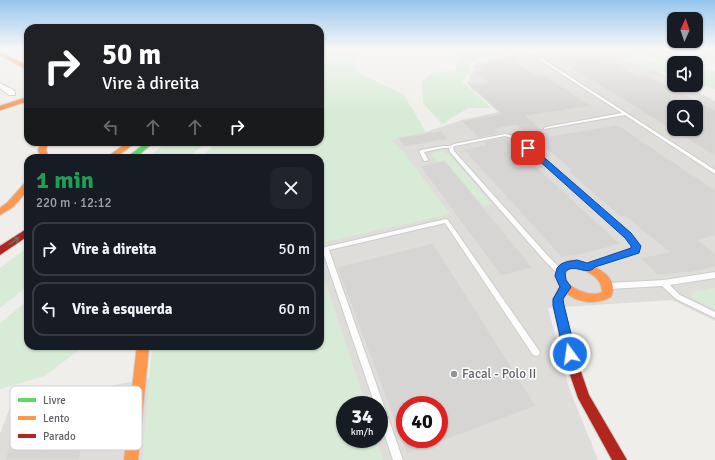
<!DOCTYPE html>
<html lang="pt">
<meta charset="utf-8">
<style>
:root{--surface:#171b24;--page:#20242c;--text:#f1f3f6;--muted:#9ea1a6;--line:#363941}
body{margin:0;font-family:Signika,sans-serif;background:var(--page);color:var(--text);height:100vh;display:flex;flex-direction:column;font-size:15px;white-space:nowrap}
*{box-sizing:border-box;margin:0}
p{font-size:13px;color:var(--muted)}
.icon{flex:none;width:22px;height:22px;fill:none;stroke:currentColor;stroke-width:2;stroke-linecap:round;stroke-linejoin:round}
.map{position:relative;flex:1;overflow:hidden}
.drawer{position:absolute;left:24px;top:154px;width:300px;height:196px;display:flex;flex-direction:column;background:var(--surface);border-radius:12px;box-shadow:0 1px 3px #0004}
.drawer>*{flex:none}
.hud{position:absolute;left:24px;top:24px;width:300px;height:122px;border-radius:12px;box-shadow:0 1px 3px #0004;background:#202124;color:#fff;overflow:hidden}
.needle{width:26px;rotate:3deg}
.fabs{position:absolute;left:667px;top:12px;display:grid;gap:8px}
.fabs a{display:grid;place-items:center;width:36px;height:36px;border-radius:8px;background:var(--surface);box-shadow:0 1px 3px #0004;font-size:20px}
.speed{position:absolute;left:336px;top:396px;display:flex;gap:8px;font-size:20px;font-weight:700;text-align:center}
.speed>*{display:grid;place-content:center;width:52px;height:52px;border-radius:50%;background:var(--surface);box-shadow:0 1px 3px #0004;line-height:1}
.speed small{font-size:10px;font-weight:400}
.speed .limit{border:6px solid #d22;background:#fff;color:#111}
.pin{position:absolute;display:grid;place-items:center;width:34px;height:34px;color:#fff;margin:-17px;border-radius:8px;box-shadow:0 2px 6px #0006}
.me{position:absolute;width:44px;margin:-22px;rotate:346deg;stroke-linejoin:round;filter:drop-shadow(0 0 3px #0008)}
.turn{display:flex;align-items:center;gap:14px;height:84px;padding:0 12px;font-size:18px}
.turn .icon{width:52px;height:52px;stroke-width:2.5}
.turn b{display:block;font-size:28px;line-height:34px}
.lanes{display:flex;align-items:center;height:38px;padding:0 12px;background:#0003;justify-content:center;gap:20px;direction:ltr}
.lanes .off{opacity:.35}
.round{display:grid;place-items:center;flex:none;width:42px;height:42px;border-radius:12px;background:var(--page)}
.headline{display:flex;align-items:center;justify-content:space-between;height:68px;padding:0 12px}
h1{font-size:24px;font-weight:700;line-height:30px;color:#1e9e55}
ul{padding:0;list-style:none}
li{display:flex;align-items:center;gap:12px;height:54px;margin:0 8px 6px;padding:0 4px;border:2px solid var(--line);border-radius:12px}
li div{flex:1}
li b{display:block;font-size:15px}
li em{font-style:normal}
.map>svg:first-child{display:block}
</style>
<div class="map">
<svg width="715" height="460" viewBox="0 0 715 460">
<rect width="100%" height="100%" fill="#efeeea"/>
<path fill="#dfddda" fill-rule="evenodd" d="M 598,50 L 657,71 L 674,80 L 674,85 L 684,85 L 715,101 L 715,321 L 672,300 L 548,308 L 569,388 L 598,460 L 0,460 L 0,434 L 10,407 L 149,378 L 320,346 L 320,142 L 426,132 L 462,120 L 498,112 L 467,84 L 476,63 L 500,57 L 523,54 ZM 674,107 L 696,107 L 696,129 L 674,129 ZM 345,405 L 379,405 L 379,439 L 345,439 ZM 405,405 L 439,405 L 439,439 L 405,439 Z"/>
<g fill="#d8ebd6">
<path d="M 320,49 L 350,49 L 357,54 L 355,71 L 404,95 L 426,132 L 391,140 L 402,150 L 450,214 L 320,243 L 320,158 L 200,158 L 217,142 L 320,142 Z"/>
<path d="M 453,49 L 620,49 L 647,60 L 674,67 L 674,76 L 598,50 L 520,52 L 470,61 L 469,74 L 462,81 L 491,108 L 468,108 L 442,124 L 423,103 L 422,82 L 432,73 L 455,70 L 458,60 Z"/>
<path d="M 627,49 L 639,49 L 688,63 L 674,63 L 674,66 Z"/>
<path d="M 665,49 L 697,49 L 715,56 L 715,63 Z"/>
<path d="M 696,65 L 715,71 L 715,89 L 696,83 Z"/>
<path d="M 167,142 L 207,142 L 187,158 L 147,158 Z"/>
<path d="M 441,151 L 449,154 L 492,204 L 482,206 L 445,161 L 437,162 L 432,155 L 434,152 Z"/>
<path d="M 28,247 L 28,286 L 0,308 L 0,268 Z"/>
<path d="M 320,266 L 366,405 L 345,405 L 345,439 L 377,439 L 383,460 L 142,460 L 152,346 L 320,346 Z"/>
<path d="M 715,288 L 715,309 L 692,298 L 691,294 L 693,292 Z"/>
<path d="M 28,300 L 28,346 L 85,346 L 44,376 L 0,389 L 0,323 Z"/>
</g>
<g fill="#d6d5d3" stroke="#deddd9" fill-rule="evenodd">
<path d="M 584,52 L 594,58 L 601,57 L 609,62 L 612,61 L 638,76 L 647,75 L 715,110 L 715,156 L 570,67 L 578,66 L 559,55 ZM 674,107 L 696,107 L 696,129 L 674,129 Z"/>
<path d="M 512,59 L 536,76 L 545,75 L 591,106 L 526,116 L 550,136 L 618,125 L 715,190 L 715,236 L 698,240 L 715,254 L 715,267 L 693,272 L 658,275 L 640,258 L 669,252 L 625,216 L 621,217 L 568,171 L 572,170 L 517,125 L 495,129 L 500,133 L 479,138 L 462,121 L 502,114 L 470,85 L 488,82 L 474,71 L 481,70 L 478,67 L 484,66 L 482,64 L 488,64 L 486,62 Z"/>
<path d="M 441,131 L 448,139 L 405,147 L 398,138 Z"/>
<path d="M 504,138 L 555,184 L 620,244 L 576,256 L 569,255 L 562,258 L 463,149 L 486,145 L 483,142 Z"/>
<path d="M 445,161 L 482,206 L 533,268 L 501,276 L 420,166 Z"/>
<path d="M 433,243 L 536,406 L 407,454 L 337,267 ZM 405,405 L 439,405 L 439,439 L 405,439 Z"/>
<path d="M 92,400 L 79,460 L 5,460 L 20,417 Z"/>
</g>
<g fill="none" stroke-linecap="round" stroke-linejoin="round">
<g stroke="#cbcccc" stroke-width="2">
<g id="lane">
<path d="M 541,58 L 715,170 L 715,174 L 625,115 L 544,129 L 544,128 L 546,127 L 622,113 L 540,60 L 539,59 Z"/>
<path d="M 505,134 L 519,137 L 636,239 L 639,246 L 637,253 L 590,268 L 588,267 L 587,265 L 588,263 L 632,250 L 633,246 L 631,242 L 515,139 L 505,136 L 455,146 L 453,147 L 454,151 L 548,256 L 561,269 L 562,271 L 561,273 L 559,274 L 557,273 L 544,260 L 450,152 L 449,148 L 443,148 L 424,152 L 428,160 L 426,161 L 424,161 L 419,151 L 421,150 L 443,146 L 450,146 L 454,144 Z"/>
<path d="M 446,219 L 448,220 L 540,352 L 539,355 L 536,356 L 533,355 L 445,223 L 329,250 L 403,460 L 393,460 L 379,418 L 379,405 L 375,405 L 322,249 L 323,247 L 325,247 Z"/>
<path d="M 715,272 L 715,278 L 670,285 L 680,295 L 715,312 L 715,318 L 676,299 L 662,286 L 609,289 L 607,288 L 606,286 L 607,284 L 609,283 L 664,280 Z"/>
</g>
</g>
<g stroke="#cbcccc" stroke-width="2">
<path id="street" d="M 0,83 L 15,91 L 15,95 L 9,95 L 0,88 Z"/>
</g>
<g stroke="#cacacb" stroke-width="2">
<path id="fast" d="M 147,142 L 154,142 L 135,158 L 126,158 Z"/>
</g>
<g stroke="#cacacb" stroke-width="2">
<g id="slow">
<path d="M 0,52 L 28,66 L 28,70 L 0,55 Z"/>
<path d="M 28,97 L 28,101 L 0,110 L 0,106 Z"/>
<path d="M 42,142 L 48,142 L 46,150 L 49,158 L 41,158 L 38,150 Z"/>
<path d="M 128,142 L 136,142 L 115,158 L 106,158 Z"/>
<path d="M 25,183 L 28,183 L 28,190 L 13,207 L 0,215 L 0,208 L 7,203 Z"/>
<path d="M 570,260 C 586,261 622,274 611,297 C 590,309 561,299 555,275 L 558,266 ZM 571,268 C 585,269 602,276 602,292 C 588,300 551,280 571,268 Z"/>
<path d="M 137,346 L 149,346 L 138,460 L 124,460 Z"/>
</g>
</g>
<g stroke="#cacacb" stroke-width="2">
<g id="jam">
<path d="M 28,228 L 28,236 L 0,255 L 0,246 Z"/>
<path d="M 565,283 L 569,284 L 570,287 L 563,299 L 563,305 L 579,366 L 589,395 L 627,460 L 612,460 L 578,398 L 567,366 L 553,305 L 553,299 L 561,284 Z"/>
</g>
</g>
<use href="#lane" fill="#fdfcfc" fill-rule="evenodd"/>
<use href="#street" fill="#fdfcfc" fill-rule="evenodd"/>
<use href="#fast" fill="#63d668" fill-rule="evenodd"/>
<use href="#slow" fill="#ff974d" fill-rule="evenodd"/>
<use href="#jam" fill="#b3261e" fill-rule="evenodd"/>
</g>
<defs><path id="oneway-shaft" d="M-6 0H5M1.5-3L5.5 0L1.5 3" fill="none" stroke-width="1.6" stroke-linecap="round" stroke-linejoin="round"/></defs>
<use stroke="#607468" href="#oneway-shaft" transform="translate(14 241) rotate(-36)"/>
<linearGradient id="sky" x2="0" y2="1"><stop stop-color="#97c6ef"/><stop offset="0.43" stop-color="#f8f7f6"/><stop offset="1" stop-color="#f8f7f6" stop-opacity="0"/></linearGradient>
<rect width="715" height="114" fill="url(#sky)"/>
<path fill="#1a73e8" stroke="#114b97" d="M 526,146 L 531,146 L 631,233 L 641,246 L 639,253 L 595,267 C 587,277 574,262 565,272 L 566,280 L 571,287 L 563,299 L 564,305 L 576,354 L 574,358 L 570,360 L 566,358 L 564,354 L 553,305 L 553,299 L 560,287 L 555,276 L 557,268 L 561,264 L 566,262 L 577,260 L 587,263 L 631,248 L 631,246 L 625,238 L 526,149 Z"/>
<circle fill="#919496" stroke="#fff" stroke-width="1.5" cx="454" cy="374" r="4"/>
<g text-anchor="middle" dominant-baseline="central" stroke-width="3" stroke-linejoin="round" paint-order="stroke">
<g font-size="13" fill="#5f6368" stroke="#fff" text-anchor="start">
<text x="462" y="374">Facal - Polo II</text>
</g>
</g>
<rect x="10" y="386" width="132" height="64" rx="6" fill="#fff" stroke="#cfd0d2" stroke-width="1"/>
<rect x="18" y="398" width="18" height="4" fill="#63d668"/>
<rect x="18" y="416" width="18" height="4" fill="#ff974d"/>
<rect x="18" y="434" width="18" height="4" fill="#b3261e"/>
<g font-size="11" fill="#5f6368">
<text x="43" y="404">Livre</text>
<text x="43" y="422">Lento</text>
<text x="43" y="440">Parado</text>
</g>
</svg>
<div class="fabs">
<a><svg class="needle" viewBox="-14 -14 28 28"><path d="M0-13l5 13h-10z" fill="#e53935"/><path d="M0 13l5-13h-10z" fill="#9ea1a6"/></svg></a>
<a><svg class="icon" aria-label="sound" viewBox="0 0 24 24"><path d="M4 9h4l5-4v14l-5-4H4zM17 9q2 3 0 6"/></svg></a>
<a><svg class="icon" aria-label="search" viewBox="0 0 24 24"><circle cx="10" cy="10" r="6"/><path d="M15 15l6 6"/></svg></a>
</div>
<div class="speed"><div>34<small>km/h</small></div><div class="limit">40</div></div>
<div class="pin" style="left:528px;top:148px;background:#d93025"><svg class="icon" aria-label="arrive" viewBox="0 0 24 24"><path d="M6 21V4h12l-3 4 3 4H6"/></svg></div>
<svg class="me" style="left:570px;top:354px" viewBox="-20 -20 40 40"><circle r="17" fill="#1a73e8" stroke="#fff" stroke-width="3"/><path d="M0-11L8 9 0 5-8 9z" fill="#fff"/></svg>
<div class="hud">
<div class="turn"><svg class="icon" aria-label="right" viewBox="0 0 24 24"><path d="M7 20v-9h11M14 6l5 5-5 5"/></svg><div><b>50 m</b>Vire à direita</div></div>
<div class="lanes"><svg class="icon off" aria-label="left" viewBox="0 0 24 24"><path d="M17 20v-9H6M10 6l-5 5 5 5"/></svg><svg class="icon off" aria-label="ahead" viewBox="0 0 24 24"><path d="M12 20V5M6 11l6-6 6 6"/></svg><svg class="icon off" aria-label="ahead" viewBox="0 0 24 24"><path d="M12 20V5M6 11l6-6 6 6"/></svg><svg class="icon" aria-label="right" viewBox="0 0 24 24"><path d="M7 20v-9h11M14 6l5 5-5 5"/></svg></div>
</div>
<section class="drawer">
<div class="headline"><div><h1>1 min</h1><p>220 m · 12:12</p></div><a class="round"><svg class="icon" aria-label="close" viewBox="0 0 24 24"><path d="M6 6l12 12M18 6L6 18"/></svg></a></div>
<ul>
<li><svg class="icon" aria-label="right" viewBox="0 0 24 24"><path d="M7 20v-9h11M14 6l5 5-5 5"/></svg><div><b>Vire à direita</b></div><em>50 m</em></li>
<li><svg class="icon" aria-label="left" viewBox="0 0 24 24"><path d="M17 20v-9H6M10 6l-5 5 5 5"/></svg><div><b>Vire à esquerda</b></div><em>60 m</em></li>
</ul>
</section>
</div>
